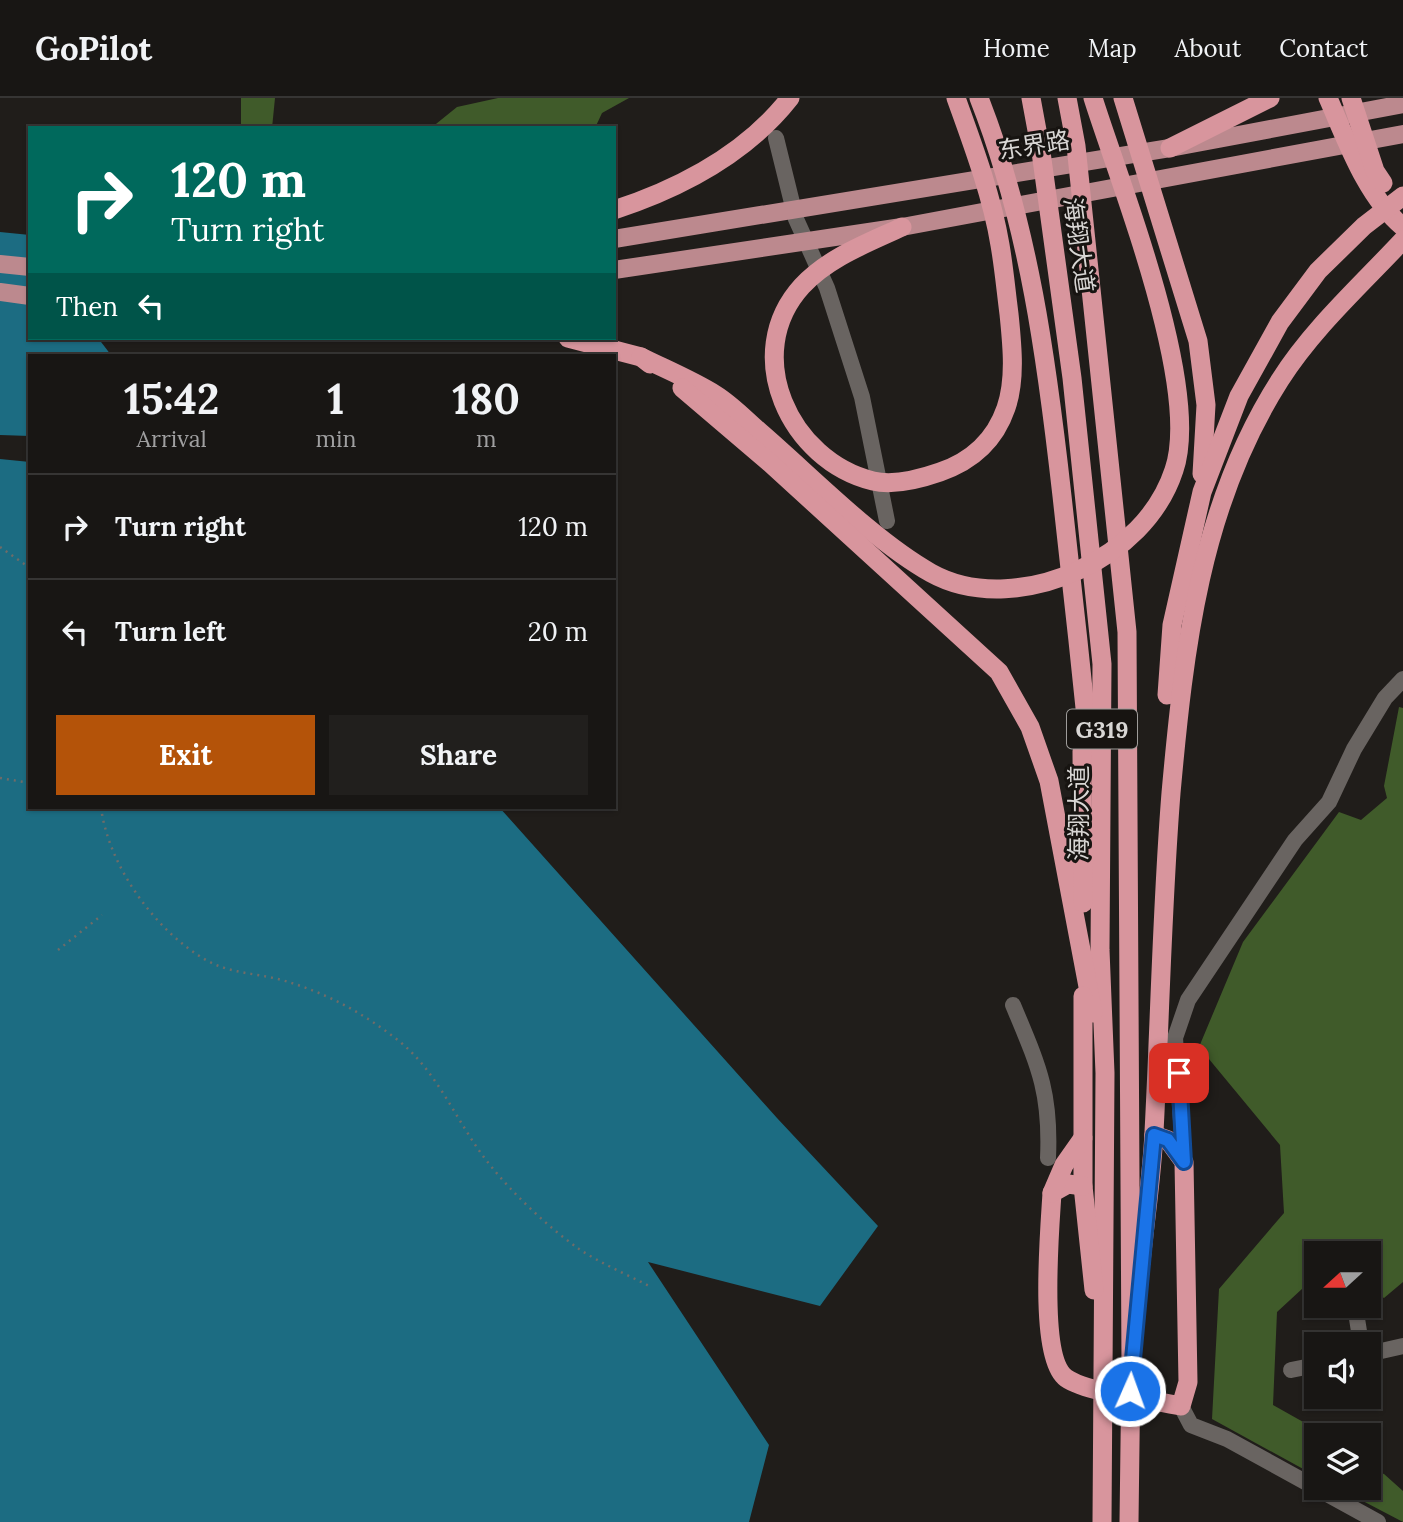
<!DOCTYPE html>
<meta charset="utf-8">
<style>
:root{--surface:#181614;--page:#211f1d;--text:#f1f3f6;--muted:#9f9fa0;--line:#363534;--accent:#b45309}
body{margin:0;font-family:Lora,"Noto Sans SC",serif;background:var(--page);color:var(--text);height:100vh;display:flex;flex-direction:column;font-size:26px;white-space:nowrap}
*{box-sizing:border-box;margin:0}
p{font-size:23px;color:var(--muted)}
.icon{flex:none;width:38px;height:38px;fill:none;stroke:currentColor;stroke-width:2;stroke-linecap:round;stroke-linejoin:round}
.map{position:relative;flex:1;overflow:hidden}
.panel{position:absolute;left:28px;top:256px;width:588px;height:455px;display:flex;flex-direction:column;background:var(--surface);border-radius:0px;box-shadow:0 2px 5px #0004,0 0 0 2px var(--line)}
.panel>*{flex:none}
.guide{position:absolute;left:28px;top:28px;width:588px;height:214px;border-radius:0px;box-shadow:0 2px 5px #0004,0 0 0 2px var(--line);background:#00695c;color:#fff;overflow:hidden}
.needle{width:46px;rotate:249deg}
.buttons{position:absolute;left:1304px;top:1143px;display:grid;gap:14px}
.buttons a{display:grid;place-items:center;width:77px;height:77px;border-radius:0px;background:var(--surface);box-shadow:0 2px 5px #0004,0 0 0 2px var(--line);font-size:35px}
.pin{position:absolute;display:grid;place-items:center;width:60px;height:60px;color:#fff;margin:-30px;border-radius:14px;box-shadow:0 4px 10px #0006}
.me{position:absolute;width:77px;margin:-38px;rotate:2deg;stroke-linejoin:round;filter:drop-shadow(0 0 5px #0008)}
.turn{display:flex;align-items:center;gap:24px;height:147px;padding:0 28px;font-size:32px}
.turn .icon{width:91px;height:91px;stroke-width:2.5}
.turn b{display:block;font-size:49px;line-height:60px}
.then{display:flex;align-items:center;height:66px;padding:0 28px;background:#0003;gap:14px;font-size:26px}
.eta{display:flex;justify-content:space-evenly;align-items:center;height:119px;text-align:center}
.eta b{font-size:42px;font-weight:800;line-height:49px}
.cta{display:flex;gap:14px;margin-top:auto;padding:14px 28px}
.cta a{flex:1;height:80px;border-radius:0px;background:var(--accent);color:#fff;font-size:28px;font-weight:800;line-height:80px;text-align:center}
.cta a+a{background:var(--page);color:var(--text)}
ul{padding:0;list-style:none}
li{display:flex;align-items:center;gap:21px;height:105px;padding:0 28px;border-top:2px solid var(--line)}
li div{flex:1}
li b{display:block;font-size:26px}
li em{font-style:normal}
header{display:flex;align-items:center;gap:42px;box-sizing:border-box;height:98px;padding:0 35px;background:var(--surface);border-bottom:2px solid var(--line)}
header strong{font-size:33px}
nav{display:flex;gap:38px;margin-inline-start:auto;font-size:24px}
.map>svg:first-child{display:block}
</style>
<header>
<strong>GoPilot</strong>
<nav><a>Home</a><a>Map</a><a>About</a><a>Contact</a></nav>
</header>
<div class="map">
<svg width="1403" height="1424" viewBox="0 0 1403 1424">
<rect width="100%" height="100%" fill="#201d1a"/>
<g fill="#405b2a">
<path d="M 241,0 L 275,0 L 272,30 L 241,30 Z"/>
<path d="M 498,0 L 629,0 L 602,15 L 595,30 L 431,30 L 457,9 Z"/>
<path d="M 1399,609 L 1403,610 L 1403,1184 L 1384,1200 L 1369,1192 L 1368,1155 L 1316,1155 L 1316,1178 L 1277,1214 L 1273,1307 L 1305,1325 L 1316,1337 L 1316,1378 L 1212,1321 L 1219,1191 L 1284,1115 L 1280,1047 L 1199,949 L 1243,844 L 1339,714 L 1361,722 L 1387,700 L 1384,688 Z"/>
<path d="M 1369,1371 L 1384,1376 L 1403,1393 L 1403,1424 L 1338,1390 L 1368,1390 Z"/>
</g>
<g fill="#1c6c82">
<path d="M 0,134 L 30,137 L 30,240 L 98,240 L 111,257 L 30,257 L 30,338 L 0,337 Z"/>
<path d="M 0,361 L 30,364 L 30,709 L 499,709 L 777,1020 L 878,1128 L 820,1208 L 648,1164 L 769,1347 L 749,1424 L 0,1424 Z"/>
</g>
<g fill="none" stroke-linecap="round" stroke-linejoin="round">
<g stroke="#6e6c69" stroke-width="2.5" stroke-dasharray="2 5" stroke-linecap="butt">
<path d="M 0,449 L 30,470"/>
<path d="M 0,680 L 30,685"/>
<path d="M 101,709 C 108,767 155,833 206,862 C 229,875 253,875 278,881 C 323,893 362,914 399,943 C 440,976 458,1028 490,1067 C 514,1097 547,1128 579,1151 C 600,1165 626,1176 649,1188"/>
<path d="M 58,852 L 102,817"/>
</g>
<g stroke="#696461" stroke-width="16">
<path d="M 776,40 L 796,121 L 827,190 L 862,299 L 887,423"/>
<path d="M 1013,907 C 1038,967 1051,993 1048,1060"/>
<path d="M 1184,1064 L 1175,940 L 1188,902 L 1295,742 L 1329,704 L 1354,651 L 1385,600 L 1403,581"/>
<path d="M 1355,1208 L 1361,1246"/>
<path d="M 1368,1256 L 1403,1248"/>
<path d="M 1291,1272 L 1316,1267"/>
<path d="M 1368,1285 L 1369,1287"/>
<path d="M 1181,1308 L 1191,1327 L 1227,1341 L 1378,1424"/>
</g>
<g stroke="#bc898e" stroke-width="18">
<path d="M 614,141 L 1170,50 L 1403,6"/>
<path d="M 0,166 L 30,169"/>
<path d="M 614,172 L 902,129 L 1403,36"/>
<path d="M 0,194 L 30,198"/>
</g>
<g stroke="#d8959d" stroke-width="19">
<path d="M 979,0 C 1029,127 1047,264 1062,398 C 1072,488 1082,577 1091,667"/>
<path d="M 1031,0 L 1041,54 L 1072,280 L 1102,566 L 1100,852 L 1105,975 L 1102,1424"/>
<path d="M 1067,0 L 1076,48 L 1127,534 L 1131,1267 L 1129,1424"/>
<path d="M 1123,0 L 1198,243 L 1206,307 L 1202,376"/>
<path d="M 1328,0 C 1347,43 1366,98 1403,129"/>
<path d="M 1351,0 L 1375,73 L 1383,85"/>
<path d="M 1170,50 L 1270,0"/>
<path d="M 614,112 C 681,90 746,56 790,0"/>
<path d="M 902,129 C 868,145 829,159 802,188 C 740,256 790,363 873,383 C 894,388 920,381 940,374 C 972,363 995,342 1006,310 C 1016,281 1012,246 1009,216 C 1006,193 1004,170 1000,147 C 992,98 973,47 956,0"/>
<path d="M 568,240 L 641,259 L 650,266"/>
<path d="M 641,259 C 665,271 692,282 716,297 C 732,307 746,322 760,334 C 811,378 874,443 931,475 C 976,500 1034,493 1079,472 C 1122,452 1159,418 1174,372 C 1202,290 1120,86 1093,0"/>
<path d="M 682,290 L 770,365 L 999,574 L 1030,629 L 1049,683 L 1093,915"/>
<path d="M 1167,597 L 1172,527 L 1202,394 L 1239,298 L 1280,224 L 1318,173 L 1364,128 L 1403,98"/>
<path d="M 1082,653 L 1083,805"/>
<path d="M 1083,898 L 1083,1088 L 1094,1192"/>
<path d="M 1083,1088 L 1068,1086 L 1052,1095 C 1050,1129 1038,1260 1066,1280 C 1087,1295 1153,1302 1181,1308 L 1188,1284 L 1184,1064 L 1168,1042 L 1154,1037"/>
<path d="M 1052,1095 L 1064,1067 L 1083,1040"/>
<path d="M 1141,1165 C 1145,1122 1152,1078 1154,1034 C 1160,921 1162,808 1171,695 C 1184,551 1200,407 1280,282 C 1313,230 1361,187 1403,142"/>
</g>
</g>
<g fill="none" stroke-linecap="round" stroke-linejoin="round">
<g stroke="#114b97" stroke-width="18">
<path id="route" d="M 1130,1293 L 1154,1037 L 1168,1042 L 1184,1064 L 1179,975"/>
</g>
<use href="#route" stroke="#1a73e8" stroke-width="12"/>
</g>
<g text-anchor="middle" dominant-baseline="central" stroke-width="6" stroke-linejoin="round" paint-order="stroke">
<rect fill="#171411" stroke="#9e9c9a" stroke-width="2" x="1067" y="611.5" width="70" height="39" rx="5"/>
<g font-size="23" font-weight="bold" fill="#d8d6d4">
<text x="1102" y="631">G319</text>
</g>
<g font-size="24" fill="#d8d6d4" stroke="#171411">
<text transform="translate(1034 47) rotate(-9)">东界路</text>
<text transform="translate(1079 147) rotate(82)">海翔大道</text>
<text transform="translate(1078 715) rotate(-90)">海翔大道</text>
</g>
</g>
</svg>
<div class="buttons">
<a><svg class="needle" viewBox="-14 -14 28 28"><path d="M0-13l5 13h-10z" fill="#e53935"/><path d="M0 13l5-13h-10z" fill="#9f9fa0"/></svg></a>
<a><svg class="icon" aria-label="sound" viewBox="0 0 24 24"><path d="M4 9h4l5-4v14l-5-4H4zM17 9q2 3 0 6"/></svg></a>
<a><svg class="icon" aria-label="layers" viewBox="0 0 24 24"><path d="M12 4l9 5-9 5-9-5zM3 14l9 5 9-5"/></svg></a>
</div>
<div class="pin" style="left:1179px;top:975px;background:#d93025"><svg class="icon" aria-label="arrive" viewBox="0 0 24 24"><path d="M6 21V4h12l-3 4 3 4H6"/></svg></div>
<svg class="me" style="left:1130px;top:1293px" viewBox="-20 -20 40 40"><circle r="17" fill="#1a73e8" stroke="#fff" stroke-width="3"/><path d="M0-11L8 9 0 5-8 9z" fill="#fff"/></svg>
<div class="guide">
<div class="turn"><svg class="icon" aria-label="right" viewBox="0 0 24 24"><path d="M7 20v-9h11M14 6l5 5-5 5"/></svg><div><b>120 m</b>Turn right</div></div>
<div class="then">Then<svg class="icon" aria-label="left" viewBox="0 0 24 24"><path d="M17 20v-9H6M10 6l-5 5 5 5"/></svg></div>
</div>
<section class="panel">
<div class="eta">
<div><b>15:42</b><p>Arrival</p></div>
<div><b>1</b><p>min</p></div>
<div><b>180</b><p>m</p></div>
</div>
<ul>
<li><svg class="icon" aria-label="right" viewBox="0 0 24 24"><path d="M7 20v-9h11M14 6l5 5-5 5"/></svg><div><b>Turn right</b></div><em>120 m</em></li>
<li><svg class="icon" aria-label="left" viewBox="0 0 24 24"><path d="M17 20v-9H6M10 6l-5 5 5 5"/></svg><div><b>Turn left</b></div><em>20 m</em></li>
</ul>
<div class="cta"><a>Exit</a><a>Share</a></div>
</section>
</div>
